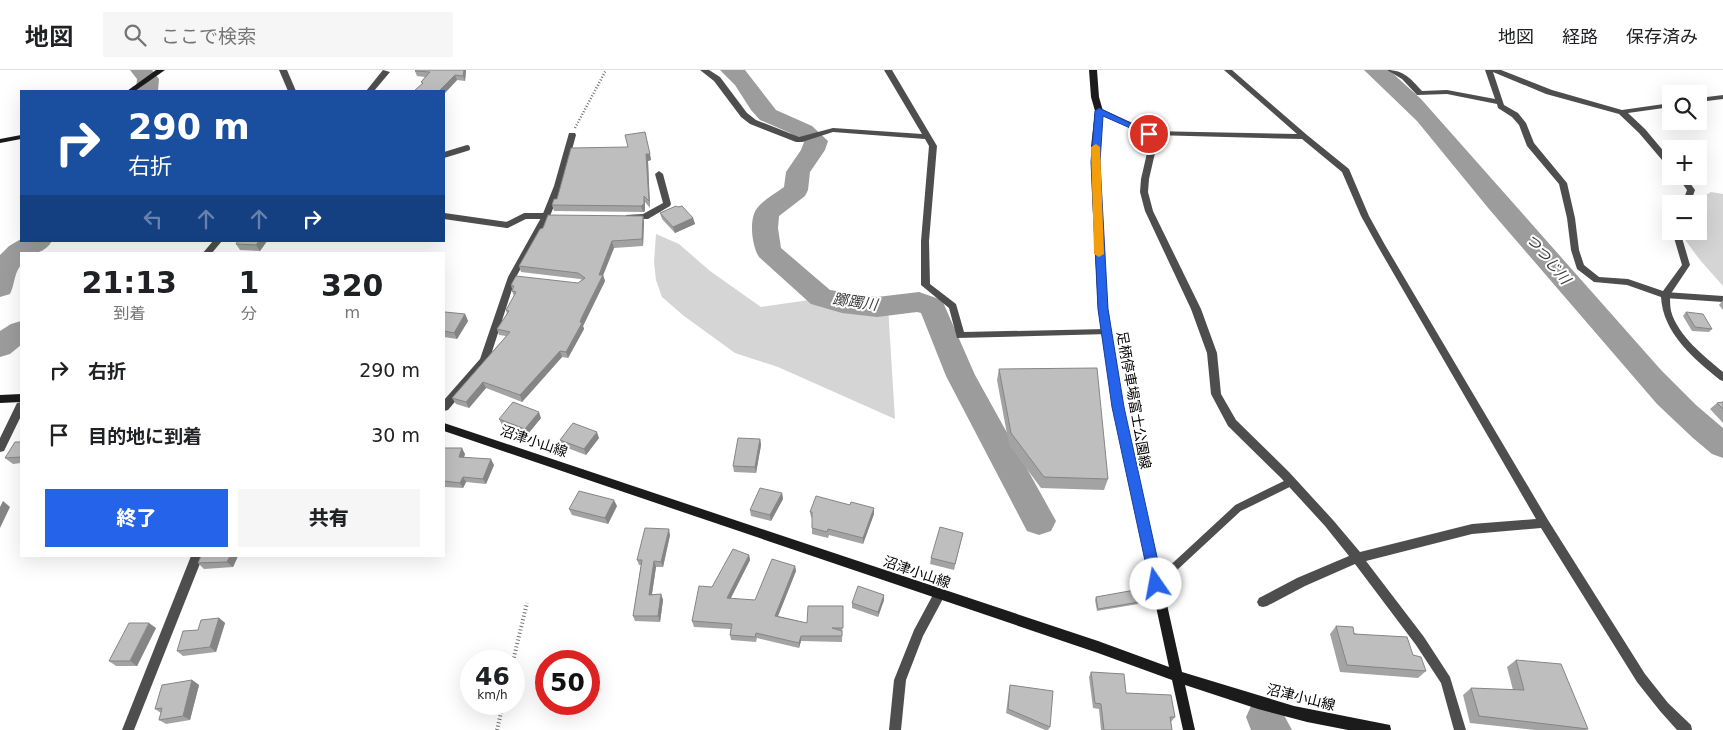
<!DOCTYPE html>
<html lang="ja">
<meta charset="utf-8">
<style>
:root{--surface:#fff;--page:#f6f6f6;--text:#202124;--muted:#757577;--line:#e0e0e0;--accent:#2563eb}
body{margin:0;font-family:"DejaVu Sans","Noto Sans JP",sans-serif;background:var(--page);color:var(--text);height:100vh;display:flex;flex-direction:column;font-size:19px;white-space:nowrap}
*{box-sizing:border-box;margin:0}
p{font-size:16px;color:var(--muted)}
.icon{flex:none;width:28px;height:28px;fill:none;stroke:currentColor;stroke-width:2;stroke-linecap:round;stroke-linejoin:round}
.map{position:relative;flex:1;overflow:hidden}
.sheet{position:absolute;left:20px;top:182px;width:425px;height:305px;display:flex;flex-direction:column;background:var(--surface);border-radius:0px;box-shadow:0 5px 20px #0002}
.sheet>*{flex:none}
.hud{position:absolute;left:20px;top:20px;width:425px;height:152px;border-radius:0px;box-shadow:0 5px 20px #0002;background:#1a4fa0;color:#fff;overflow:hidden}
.fabs{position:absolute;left:1662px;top:15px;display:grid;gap:10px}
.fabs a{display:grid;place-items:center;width:45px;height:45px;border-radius:0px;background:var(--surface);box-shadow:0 5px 20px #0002;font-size:25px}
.speed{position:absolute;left:460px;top:580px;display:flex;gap:10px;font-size:25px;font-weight:700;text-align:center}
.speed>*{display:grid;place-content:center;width:65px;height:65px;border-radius:50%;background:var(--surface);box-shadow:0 5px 20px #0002;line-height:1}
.speed small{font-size:12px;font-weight:400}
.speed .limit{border:8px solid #d22;background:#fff;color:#111}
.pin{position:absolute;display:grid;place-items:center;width:42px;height:42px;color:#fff;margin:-21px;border:2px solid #fff;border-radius:50%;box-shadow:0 1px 5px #0007}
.me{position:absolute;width:55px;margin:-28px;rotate:348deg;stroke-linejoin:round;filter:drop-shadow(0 0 4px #0008)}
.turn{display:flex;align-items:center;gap:18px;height:105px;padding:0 25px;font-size:22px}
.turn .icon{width:65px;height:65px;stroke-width:2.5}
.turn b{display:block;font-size:35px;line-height:42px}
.lanes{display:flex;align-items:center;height:48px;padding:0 25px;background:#0003;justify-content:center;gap:25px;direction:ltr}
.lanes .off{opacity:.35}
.eta{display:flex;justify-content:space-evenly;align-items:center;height:85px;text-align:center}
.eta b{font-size:30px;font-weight:800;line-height:35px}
.action{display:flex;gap:10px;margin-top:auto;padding:10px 25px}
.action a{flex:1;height:58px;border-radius:0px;background:var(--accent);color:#fff;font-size:20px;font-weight:800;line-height:58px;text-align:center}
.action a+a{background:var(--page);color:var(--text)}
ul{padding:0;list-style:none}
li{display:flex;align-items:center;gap:15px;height:65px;padding:0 25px}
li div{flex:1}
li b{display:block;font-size:19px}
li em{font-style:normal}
header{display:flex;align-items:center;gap:30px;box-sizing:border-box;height:70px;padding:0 25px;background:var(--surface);border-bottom:1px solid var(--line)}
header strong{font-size:24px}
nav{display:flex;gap:28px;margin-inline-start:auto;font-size:18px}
.search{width:350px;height:45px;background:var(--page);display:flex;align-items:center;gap:12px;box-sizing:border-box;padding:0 18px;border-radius:0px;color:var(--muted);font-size:19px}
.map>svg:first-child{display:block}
</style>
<header>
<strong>地図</strong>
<div class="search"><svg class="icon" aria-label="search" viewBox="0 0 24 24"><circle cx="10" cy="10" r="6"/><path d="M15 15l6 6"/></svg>ここで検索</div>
<nav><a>地図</a><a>経路</a><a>保存済み</a></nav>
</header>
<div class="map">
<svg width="1723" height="660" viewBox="0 0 1723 660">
<rect width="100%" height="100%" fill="#fff"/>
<g fill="#d5d5d5">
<path d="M 1711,122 L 1723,124 L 1723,216 L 1700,190 L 1680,163 L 1681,161 L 1699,161 L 1699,134 L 1691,134 Z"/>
<path d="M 656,164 L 679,174 L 710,201 L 761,237 L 852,224 L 888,236 L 895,349 L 778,297 L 735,283 L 684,246 L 662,227 L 656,210 L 654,192 Z"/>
</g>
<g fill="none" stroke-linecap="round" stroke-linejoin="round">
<path stroke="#9c9c9c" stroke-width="4.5" d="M 0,281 L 21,261"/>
<g fill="#9c9c9c" fill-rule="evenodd">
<path d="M 130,0 L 152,0 L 159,9 L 158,21 L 136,21 L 137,9 Z"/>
<path d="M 720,0 L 745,0 L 776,40 L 812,56 L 828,71 L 825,80 L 810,102 L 808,120 L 805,126 L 779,146 L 778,158 L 781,178 L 830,220 L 877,227 L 919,222 L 942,230 L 975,305 L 1056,451 L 1051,461 L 1039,465 L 1027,461 L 946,306 L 921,243 L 917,242 L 877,247 L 842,243 L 811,234 L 759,187 C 752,176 748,148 758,137 C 765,129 776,123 784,117 L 786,102 L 801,80 L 804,72 L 790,63 L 760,50 L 751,40 L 735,15 Z"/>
<path d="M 1364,0 L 1389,0 L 1421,29 L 1661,300 L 1696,335 L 1723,358 L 1723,388 L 1712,384 L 1693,368 L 1657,334 L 1489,139 L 1417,51 Z"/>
<path d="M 21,169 L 21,171 L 52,171 C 45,183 34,184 21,184 L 21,195 C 14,203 15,214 10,224 L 0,227 L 0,185 L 9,176 Z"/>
<path d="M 21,251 L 21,275 L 10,284 L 0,287 L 0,261 L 11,254 Z"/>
<path d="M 1265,628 L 1278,634 L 1292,660 L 1251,660 L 1246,647 L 1252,634 Z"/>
</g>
<path stroke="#707070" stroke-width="2.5" stroke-dasharray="1 2" stroke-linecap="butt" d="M 575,58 L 606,0"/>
<g stroke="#707070" stroke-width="4" stroke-dasharray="1 2.5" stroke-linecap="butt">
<path d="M 513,591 L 527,533"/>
<path d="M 497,660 L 503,634"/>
</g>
<g stroke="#4e4e4e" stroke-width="6">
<path d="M 444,85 L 467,78"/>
<path d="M 444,146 L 507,155 L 525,146 L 546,146"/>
<path d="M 1665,225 L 1723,229"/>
</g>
<path stroke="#4e4e4e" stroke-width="8" d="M 1156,514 L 1238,438 L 1291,412"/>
<g fill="#4e4e4e" fill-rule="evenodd">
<path d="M 279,0 L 287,0 L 296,21 L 288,21 Z"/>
<path d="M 383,0 L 390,2 L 374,21 L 366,21 Z"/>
<path d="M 700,0 L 709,0 L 720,7 L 747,43 L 756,50 L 799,67 L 833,58 L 922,64 L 884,0 L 892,0 L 937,76 L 929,171 L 930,214 L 956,234 L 964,262 L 1106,259 L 1111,262 L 1109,264 L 957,268 L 949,238 L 921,215 L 921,171 L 929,76 L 925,69 L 833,62 L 802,72 L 796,72 L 750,54 L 741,47 L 714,11 Z"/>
<path d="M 1224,0 L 1232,0 L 1307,65 L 1349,99 L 1369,146 L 1385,175 L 1548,450 L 1645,604 L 1668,633 L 1691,655 L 1692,660 L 1677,660 L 1660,641 L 1637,612 L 1541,458 L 1472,464 L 1366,491 L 1424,567 L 1450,607 L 1466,660 L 1454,660 L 1441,613 L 1416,575 L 1355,494 L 1305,516 L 1267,536 L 1263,537 L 1259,536 L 1257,532 L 1259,528 L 1297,508 L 1349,486 L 1325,456 L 1281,408 L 1228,356 L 1211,324 L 1207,283 L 1191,239 L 1145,141 L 1140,122 L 1141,109 L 1147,83 L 1145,64 L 1095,41 L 1099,39 L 1102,39 L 1150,61 L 1297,64 ZM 1153,65 L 1302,69 L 1342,102 L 1361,146 L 1377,175 L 1536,449 L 1472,454 L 1360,482 L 1333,450 L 1289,402 L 1236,350 L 1221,324 L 1217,283 L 1201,239 L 1153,141 L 1148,122 L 1149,109 L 1155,83 Z"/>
<path d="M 1387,0 C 1404,0 1411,9 1422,21 L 1447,20 L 1495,29 L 1485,0 L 1501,0 L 1552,20 L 1622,40 L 1671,33 L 1671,37 L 1628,43 L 1645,59 L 1671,90 L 1671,97 L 1668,97 L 1639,63 L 1619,44 L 1546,24 L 1493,2 L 1504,35 L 1518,43 L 1526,53 L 1534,73 L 1567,113 L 1575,148 L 1579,180 L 1584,195 L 1599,207 L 1628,209 L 1663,221 L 1682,195 L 1672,161 L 1680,161 L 1690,195 L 1670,225 C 1670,231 1670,236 1671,241 C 1678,266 1704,286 1723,302 L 1723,311 L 1720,310 C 1693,288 1663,263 1661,227 L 1627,215 L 1594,212 L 1577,199 L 1571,180 L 1567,148 L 1559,114 L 1527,76 L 1519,55 L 1512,47 L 1498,38 L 1497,34 L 1447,24 L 1417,25 L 1402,9 Z"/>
<path d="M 1723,25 L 1723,29 L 1699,32 L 1699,28 Z"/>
<path d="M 569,63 L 575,63 L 576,65 L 562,116 L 550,146 L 516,207 L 489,291 L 448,340 L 444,341 L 444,330 L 480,289 L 508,207 L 542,146 L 554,116 Z"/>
<path d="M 659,101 L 663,104 L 671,134 L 670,136 L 648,149 L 626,149 L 626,145 L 643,144 L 663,133 L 655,104 Z"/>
<path d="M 1677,106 L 1685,106 L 1695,120 L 1690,134 L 1682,134 L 1687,120 Z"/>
<path d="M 213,171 L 222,171 L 211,184 L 202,184 Z"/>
<path d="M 21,332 L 21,346 L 4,381 L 0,382 L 0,368 L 17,333 Z"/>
<path d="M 191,486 L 203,486 L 134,660 L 122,660 Z"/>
<path d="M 939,520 L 943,521 L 945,525 L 923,566 L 906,610 L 901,660 L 889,660 L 894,610 L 914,560 L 935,521 Z"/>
</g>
<g fill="#1b1b1b" fill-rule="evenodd">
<path d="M 156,0 L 165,0 L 135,21 L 127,21 Z"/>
<path d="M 1089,0 L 1097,0 L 1099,27 L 1103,41 L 1099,77 L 1100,124 L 1108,239 L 1123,337 L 1182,602 L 1294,636 L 1385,654 L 1390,655 L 1391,660 L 1348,660 L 1307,652 L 1258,639 L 1185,615 L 1195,660 L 1183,660 L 1172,610 L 1098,583 L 444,361 L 444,353 L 1098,571 L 1169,597 L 1113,337 L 1098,239 L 1092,124 L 1091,77 L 1095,41 L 1091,27 Z"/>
<path d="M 21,65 L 21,69 L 0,73 L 0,69 Z"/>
<path d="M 21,324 L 21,332 L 0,333 L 0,325 Z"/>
</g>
</g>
<g fill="#a3a3a3">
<path d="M 416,0 L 466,0 L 466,1 L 465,11 L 457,10 L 444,24 L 444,21 L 422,13 L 421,12 L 425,7 L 417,6 L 415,1 Z"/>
<path d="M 645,62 L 651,90 L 648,91 L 650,138 L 645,132 L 645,141 L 643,142 L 554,141 L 552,135 L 557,129 L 628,77 Z"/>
<path d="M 678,137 L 693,148 L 695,154 L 675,163 L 662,149 L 660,143 Z"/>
<path d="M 643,146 L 644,152 L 643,176 L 614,178 L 603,205 L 605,211 L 584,254 L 583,256 L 584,259 L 568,288 L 562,287 L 522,332 L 486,318 L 469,338 L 456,334 L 452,328 L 506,266 L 499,265 L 497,259 L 507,244 L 506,240 L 514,226 L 512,221 L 512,219 L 511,215 L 578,213 L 582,210 L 580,209 L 521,202 L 519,196 Z"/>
<path d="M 238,171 L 267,171 L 260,181 L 240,180 L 236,174 Z"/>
<path d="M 1723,230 L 1723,240 L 1719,235 Z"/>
<path d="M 1686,242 L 1712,259 L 1709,262 L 1692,261 L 1683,246 Z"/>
<path d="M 444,244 L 465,244 L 468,251 L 457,269 L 444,267 Z"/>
<path d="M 999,299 L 1108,409 L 1104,420 L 1041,418 L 1009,375 L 997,310 Z"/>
<path d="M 1723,332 L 1723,353 L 1710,339 L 1717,333 Z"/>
<path d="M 541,348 L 527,365 L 502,355 L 499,349 Z"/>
<path d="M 599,368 L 586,385 L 562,376 L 560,370 Z"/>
<path d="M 760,369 L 761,375 L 756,403 L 734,402 L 733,396 Z"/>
<path d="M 21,372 L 21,393 L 13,394 L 5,388 Z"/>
<path d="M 444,378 L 465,384 L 464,387 L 494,395 L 486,414 L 466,412 L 463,418 L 445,417 L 444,414 Z"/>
<path d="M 782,423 L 783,429 L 771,451 L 751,446 L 750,440 Z"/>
<path d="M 617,436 L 608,454 L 572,445 L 569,439 Z"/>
<path d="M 810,442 L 874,444 L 863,474 L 829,465 L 828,468 L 812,464 L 812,448 L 811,447 Z"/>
<path d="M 963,463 L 954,500 L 930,494 L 931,488 Z"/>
<path d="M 670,465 L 663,497 L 656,497 L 652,524 L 661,524 L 663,530 L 660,552 L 635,551 L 633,546 L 641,495 L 639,495 L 637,490 Z"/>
<path d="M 749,485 L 750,490 L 730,529 L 755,530 L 795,496 L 796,501 L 778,546 L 807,553 L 843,536 L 842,572 L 801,571 L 799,578 L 757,568 L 756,572 L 731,570 L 730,565 L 731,559 L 694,557 L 692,551 L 712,517 Z"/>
<path d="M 201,486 L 238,486 L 233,497 L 204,499 L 198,493 Z"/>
<path d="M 884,525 L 884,530 L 878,547 L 852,538 L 852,533 Z"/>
<path d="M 1096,527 L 1139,532 L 1138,534 L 1097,541 L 1095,530 Z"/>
<path d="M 219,548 L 225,553 L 216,582 L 183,586 L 177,581 L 198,560 Z"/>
<path d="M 1336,556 L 1413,585 L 1426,601 L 1418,608 L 1340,602 L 1330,564 Z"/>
<path d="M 156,558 L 137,596 L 116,596 L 109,591 Z"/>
<path d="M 1516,590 L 1588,659 L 1586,660 L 1535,660 L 1470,653 L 1463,625 L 1471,618 L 1513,620 L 1507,597 Z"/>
<path d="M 1091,602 L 1126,623 L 1175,647 L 1171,652 L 1172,660 L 1101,660 L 1099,639 L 1093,638 L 1089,607 Z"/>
<path d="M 192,610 L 199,615 L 190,650 L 166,654 L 159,650 L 161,643 L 155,639 Z"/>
<path d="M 1010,615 L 1050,657 L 1048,660 L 1045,660 L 1006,643 L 1009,620 Z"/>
</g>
<g fill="#858585">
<path d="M 464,0 L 466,0 L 466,1 L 465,11 L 463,6 Z"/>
<path d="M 455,5 L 457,10 L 444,24 L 444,21 L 439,21 Z"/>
<path d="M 646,84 L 650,84 L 651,90 L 648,91 L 650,138 L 649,131 Z"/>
<path d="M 644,126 L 645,132 L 645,141 L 643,142 L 641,136 Z"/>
<path d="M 643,146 L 644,152 L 643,176 L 642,169 Z"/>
<path d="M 693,148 L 695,154 L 675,163 L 673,157 Z"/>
<path d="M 259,171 L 267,171 L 260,181 L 256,175 Z"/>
<path d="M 612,171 L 614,178 L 602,208 L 603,205 L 605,211 L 584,254 L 583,256 L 584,259 L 568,288 L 566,282 L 580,252 Z"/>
<path d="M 465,244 L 468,251 L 457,269 L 454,263 Z"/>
<path d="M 560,281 L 562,287 L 522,332 L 520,325 Z"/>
<path d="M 483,312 L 486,318 L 469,338 L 466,332 Z"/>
<path d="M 539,342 L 541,348 L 527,365 L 525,359 Z"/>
<path d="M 597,362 L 599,368 L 586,385 L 584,379 Z"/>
<path d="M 760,369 L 761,375 L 756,403 L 755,397 Z"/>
<path d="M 462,378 L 465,384 L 462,393 L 459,387 Z"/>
<path d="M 491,389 L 494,395 L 486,414 L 483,409 Z"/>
<path d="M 463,407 L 466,412 L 463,418 L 460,413 Z"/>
<path d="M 782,423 L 783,429 L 771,451 L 770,445 Z"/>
<path d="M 614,430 L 617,436 L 608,454 L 605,448 Z"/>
<path d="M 3,431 L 10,437 L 0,458 L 0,437 Z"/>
<path d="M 874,438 L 874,444 L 863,474 L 863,468 Z"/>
<path d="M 669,459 L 670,465 L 663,497 L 661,492 Z"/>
<path d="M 749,485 L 750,490 L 728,534 L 727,528 Z"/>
<path d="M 230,486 L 238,486 L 233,497 L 227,492 Z"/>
<path d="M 654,491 L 656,497 L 651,530 L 649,525 Z"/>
<path d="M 795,496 L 796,501 L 776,551 L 775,546 Z"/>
<path d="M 661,524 L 663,530 L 660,552 L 658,546 Z"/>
<path d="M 884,525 L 884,530 L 878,547 L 878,542 Z"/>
<path d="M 219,548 L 225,553 L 216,582 L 210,577 Z"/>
<path d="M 149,553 L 156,558 L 137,596 L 130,591 Z"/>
<path d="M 801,566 L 801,571 L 799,578 L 799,573 Z"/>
<path d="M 192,610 L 199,615 L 190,650 L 183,646 Z"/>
</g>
<g fill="#bebebe" stroke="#858585">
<path d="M 416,0 L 464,0 L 463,6 L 455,5 L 439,21 L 414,21 L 423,13 L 421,12 L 430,2 L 415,1 Z"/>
<path d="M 645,62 L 650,84 L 646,84 L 649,131 L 644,126 L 644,134 L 641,136 L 552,135 L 554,129 L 557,129 L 571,78 L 628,77 L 625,65 Z"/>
<path d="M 676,136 L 678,137 L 682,136 L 693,148 L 673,157 L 660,143 Z"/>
<path d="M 548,145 L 643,146 L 642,169 L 612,171 L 599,205 L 603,205 L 582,247 L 580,252 L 582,253 L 566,282 L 560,281 L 520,325 L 483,312 L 466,332 L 452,328 L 510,262 L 497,259 L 509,241 L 506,240 L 516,222 L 512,221 L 514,216 L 511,215 L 516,206 L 578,213 L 585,208 L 578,203 L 519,196 L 540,159 L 543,158 Z"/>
<path d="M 238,171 L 259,171 L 256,175 L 236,174 Z"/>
<path d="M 445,242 L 465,244 L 454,263 L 444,261 L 444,244 Z"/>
<path d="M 1686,242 L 1703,244 L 1712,259 L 1695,257 Z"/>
<path d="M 1097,298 L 1108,409 L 1044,407 L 1011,363 L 999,299 Z"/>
<path d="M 513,332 L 539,342 L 525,359 L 499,349 Z"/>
<path d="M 1723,332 L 1723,339 L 1717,333 Z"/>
<path d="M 573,353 L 597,362 L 584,379 L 560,370 Z"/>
<path d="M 738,368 L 760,369 L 755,397 L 733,396 Z"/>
<path d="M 15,372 L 21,372 L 21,387 L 5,388 Z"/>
<path d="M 444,378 L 462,378 L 459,387 L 491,389 L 483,409 L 463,407 L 460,413 L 444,411 Z"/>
<path d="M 760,418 L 782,423 L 770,445 L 750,440 Z"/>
<path d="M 579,421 L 614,430 L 605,448 L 569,439 Z"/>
<path d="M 816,426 L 850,435 L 851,432 L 874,438 L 863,468 L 828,459 L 827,462 L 812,458 L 812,442 L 810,442 Z"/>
<path d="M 940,457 L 963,463 L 955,494 L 931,488 Z"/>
<path d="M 645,458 L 669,459 L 661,492 L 654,491 L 649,525 L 661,524 L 658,546 L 633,546 L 642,490 L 637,490 Z"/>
<path d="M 733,479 L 749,485 L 727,528 L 755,530 L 772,489 L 795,496 L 775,546 L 807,553 L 808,536 L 843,536 L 843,558 L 832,558 L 842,561 L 842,566 L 801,566 L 799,573 L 756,563 L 755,567 L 730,565 L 732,554 L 692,551 L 699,516 L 712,517 Z"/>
<path d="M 201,486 L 230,486 L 227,492 L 198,493 Z"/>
<path d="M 858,516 L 884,525 L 878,542 L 852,533 Z"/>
<path d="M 1135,520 L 1139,532 L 1098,539 L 1096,527 Z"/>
<path d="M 219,548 L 210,577 L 177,581 L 183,561 L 198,560 L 201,550 Z"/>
<path d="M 129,553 L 149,553 L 130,591 L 109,591 Z"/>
<path d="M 1336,556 L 1353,557 L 1354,564 L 1407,567 L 1413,585 L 1421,587 L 1426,601 L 1347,595 Z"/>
<path d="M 1516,590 L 1561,594 L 1588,659 L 1479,646 L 1471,618 L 1524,620 Z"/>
<path d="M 1091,602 L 1124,604 L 1126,623 L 1171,625 L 1175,647 L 1170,647 L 1172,660 L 1104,660 L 1101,634 L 1095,633 Z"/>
<path d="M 192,610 L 183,646 L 159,650 L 162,638 L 155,639 L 162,615 Z"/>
<path d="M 1010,615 L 1053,621 L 1050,657 L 1008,639 Z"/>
</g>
<path fill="#2563eb" stroke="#184099" d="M 1099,38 L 1153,64 L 1146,65 L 1103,46 L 1100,92 L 1108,239 L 1124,337 L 1163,514 L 1161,518 L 1156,520 L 1152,518 L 1150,514 L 1112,337 L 1098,239 L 1091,92 L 1095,41 Z"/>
<path fill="#f59e0b" d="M 1096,74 L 1100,77 L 1104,184 L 1099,187 L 1094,184 L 1091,77 Z"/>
<g text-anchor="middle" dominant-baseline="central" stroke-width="4" stroke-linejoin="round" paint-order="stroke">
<g font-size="14" fill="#000" stroke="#fff">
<text transform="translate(1134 330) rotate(80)">足柄停車場富士公園線</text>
<text transform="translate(534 371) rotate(19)">沼津小山線</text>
<text transform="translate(917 502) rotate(19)">沼津小山線</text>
<text transform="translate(1301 627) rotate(14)">沼津小山線</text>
</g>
<g font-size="15" font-style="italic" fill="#3d3d3d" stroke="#fff">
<text transform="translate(1548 189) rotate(50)">つつじ川</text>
<text transform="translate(855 232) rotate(8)">躑躅川</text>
</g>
</g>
</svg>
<div class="fabs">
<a><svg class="icon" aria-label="search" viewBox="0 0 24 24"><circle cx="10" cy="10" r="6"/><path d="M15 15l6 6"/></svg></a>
<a>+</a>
<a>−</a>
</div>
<div class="speed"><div>46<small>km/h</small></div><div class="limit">50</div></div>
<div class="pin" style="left:1149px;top:64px;background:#d93025"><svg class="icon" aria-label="arrive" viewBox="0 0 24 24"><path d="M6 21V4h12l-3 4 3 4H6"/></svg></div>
<svg class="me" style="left:1156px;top:514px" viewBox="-20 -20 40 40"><circle r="19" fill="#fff"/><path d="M0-13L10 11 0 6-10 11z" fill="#2563eb"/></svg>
<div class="hud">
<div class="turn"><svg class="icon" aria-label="right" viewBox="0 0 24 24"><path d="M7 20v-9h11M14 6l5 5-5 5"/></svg><div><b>290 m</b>右折</div></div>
<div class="lanes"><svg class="icon off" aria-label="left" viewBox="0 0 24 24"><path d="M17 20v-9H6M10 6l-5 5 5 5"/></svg><svg class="icon off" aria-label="ahead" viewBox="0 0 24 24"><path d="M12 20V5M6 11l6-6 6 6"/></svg><svg class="icon off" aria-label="ahead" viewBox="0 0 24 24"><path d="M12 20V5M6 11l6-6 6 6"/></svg><svg class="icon" aria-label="right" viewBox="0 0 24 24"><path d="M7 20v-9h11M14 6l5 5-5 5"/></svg></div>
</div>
<section class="sheet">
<div class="eta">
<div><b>21:13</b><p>到着</p></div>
<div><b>1</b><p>分</p></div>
<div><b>320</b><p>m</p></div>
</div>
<ul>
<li><svg class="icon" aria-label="right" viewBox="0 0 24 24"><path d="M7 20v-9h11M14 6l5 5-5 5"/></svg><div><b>右折</b></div><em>290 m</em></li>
<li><svg class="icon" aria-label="arrive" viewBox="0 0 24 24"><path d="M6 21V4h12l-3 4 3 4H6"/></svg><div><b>目的地に到着</b></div><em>30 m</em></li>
</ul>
<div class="action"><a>終了</a><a>共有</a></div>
</section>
</div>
